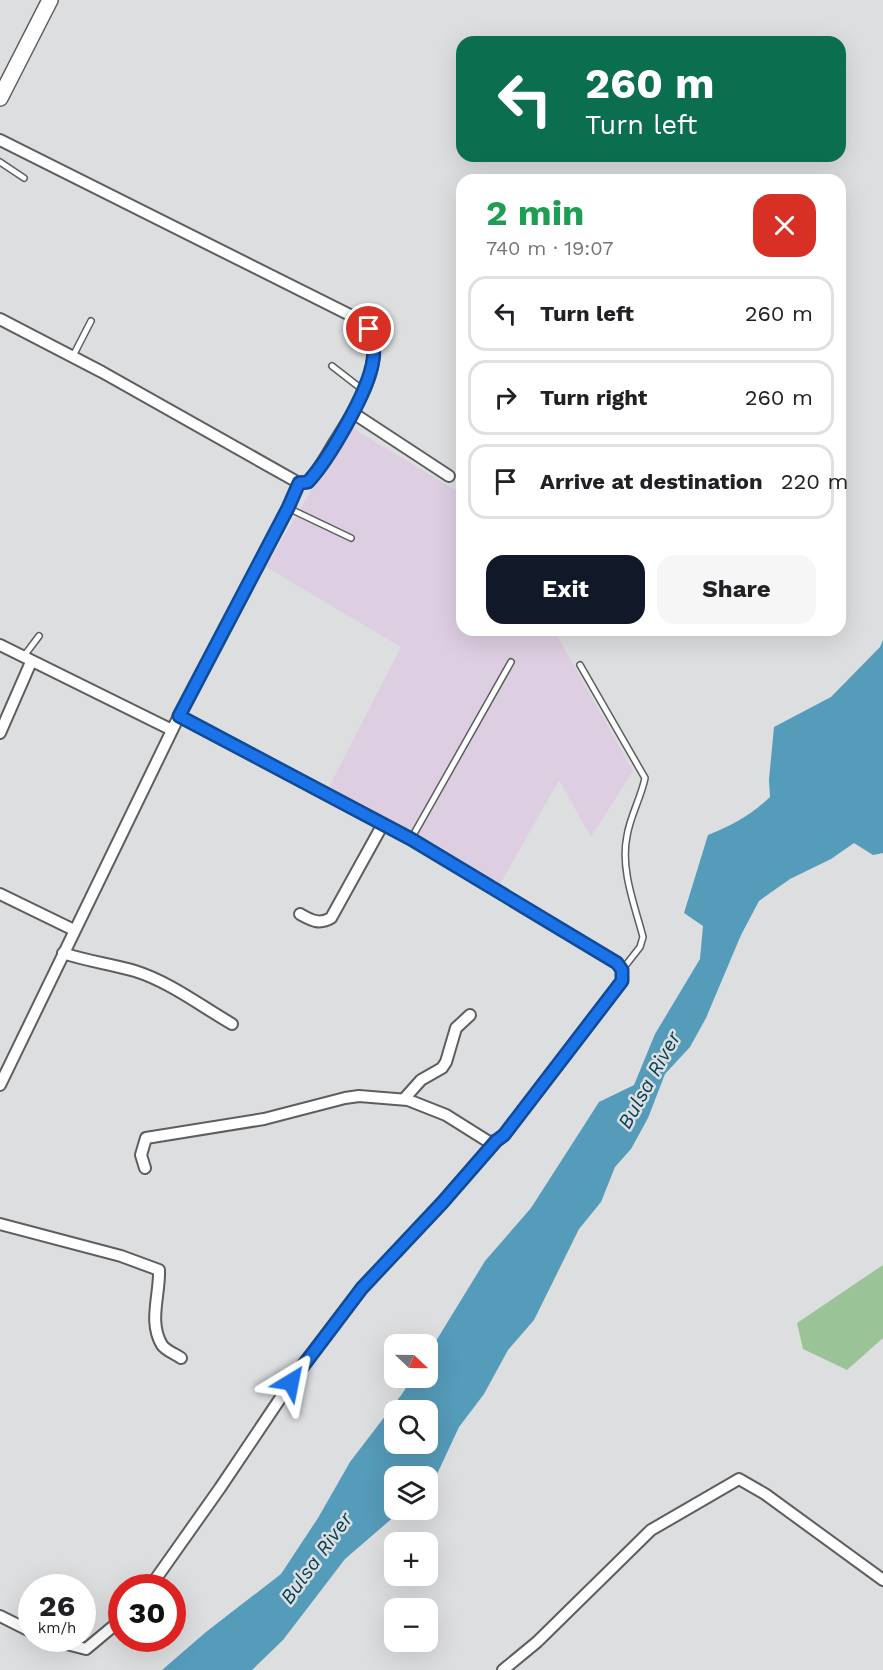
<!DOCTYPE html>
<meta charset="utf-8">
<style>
:root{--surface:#fff;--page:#f6f6f6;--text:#202124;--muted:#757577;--line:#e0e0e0;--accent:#111827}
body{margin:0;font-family:"Work Sans",sans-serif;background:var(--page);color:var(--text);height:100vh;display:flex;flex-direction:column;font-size:22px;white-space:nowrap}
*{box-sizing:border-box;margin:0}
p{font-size:20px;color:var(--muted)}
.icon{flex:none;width:33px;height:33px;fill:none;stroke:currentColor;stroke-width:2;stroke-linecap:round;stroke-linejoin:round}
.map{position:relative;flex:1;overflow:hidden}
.drawer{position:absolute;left:456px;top:174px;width:390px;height:462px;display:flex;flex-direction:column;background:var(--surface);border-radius:18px;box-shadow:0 6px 24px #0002}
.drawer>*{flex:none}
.guide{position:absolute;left:456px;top:36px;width:390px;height:126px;border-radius:18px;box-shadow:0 6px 24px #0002;background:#0b6e4f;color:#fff;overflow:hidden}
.needle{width:39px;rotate:112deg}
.tools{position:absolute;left:384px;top:1334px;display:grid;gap:12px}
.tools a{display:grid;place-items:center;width:54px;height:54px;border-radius:12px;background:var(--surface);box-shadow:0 6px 24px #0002;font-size:30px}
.speed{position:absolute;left:18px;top:1574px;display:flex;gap:12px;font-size:30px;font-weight:700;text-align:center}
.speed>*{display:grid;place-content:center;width:78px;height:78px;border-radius:50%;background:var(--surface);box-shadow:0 6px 24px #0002;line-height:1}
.speed small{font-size:15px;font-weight:400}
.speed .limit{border:9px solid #d22;background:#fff;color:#111}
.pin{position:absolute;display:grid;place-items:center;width:51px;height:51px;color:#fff;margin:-26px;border:3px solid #fff;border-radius:50%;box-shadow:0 2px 6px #0007}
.me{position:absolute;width:66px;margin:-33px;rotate:35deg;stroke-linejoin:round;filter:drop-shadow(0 0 4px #0008)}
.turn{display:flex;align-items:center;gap:21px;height:126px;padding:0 30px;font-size:27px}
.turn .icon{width:78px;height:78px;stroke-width:2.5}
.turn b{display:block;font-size:42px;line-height:51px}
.round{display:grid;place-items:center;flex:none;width:63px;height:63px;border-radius:18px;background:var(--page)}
.summary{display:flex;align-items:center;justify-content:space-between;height:102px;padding:0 30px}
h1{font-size:36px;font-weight:700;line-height:45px;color:#1e9e55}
.button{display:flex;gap:12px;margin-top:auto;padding:12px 30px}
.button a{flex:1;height:69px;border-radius:18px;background:var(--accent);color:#fff;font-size:24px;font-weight:700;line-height:69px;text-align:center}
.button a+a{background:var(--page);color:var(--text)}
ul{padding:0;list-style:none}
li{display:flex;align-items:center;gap:18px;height:75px;margin:0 12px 9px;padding:0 18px;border:3px solid var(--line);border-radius:18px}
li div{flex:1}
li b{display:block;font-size:22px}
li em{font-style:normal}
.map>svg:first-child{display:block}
</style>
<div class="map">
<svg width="883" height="1670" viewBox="0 0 883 1670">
<rect width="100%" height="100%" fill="#dddee0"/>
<path fill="#ddcee1" d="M 349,426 L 462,494 L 462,630 L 554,630 L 633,771 L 591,837 L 559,780 L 499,886 L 329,787 L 401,647 L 266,567 Z"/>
<path fill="#9ac498" d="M 883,1265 L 883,1338 L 847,1370 L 803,1349 L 797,1323 Z"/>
<path fill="#559bba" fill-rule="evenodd" d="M 883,640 L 883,853 L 873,855 L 854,843 L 831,859 L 790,879 L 759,901 L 741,935 L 706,1018 L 690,1047 L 665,1074 L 648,1118 L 631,1149 L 615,1167 L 601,1202 L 579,1229 L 534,1320 L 508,1350 L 484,1394 L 459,1427 L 438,1472 L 428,1483 L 428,1476 L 394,1476 L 394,1509 L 403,1509 L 345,1559 L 283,1640 L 252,1670 L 162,1670 L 206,1632 L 281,1574 L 318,1518 L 350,1462 L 402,1394 L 413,1377 L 428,1377 L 428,1354 L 485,1261 L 531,1208 L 599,1102 L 634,1085 L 655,1034 L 700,959 L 703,926 L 684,913 L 708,835 C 734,824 750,816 770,797 L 769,780 L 774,727 L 831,697 L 880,647 ZM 394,1410 L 428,1410 L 428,1443 L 394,1443 Z"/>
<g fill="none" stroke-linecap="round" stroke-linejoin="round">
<g stroke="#5d5e60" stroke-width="8">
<g id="service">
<path d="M 0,162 L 24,178"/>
<path d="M 73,356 L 91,321"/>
<path d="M 332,366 L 363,390"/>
<path d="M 288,508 L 351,538"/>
<path d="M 24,656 L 39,636"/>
<path d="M 580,665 L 645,778 C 641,798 630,816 627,836 C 620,869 635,906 643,937 L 640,947 L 622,970"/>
<path d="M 411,839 L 511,662"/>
</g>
</g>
<g stroke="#5d5e60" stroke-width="14">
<g id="minor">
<path d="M 0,140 L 352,316 C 357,320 366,325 369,331 C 387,364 351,416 334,443 C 326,457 318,471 308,482 L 299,483 L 288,508 L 179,716 L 0,1085"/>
<path d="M 0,319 L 102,372 L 299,483"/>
<path d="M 353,413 L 449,476"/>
<path d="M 0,645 L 172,730"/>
<path d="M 0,733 L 31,662"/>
<path d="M 0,894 L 74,930"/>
<path d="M 300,914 C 311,920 319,925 331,918 L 383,824"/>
<path d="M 63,953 C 86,961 111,964 135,971 C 170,982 201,1006 232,1024"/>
<path d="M 404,1099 L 421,1080 L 442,1068 L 446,1062 L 456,1028 L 470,1015"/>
<path d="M 145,1168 L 141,1155 L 146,1138 L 264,1119 L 345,1098 L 359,1096 L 408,1100 L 446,1115 L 489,1142 L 496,1141 L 504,1135 L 622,981 L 622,970 L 617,963 L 411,839 L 179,716"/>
<path d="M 0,1224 L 121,1256 L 159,1270 C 160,1295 148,1322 162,1345 C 165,1350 175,1354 181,1358"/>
<path d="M 150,1587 L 220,1488 L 302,1366 L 362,1288 L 442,1203 L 496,1141"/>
<path d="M 0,1616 L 32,1632"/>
<path d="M 43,1638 L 86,1649 L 122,1619"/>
<path d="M 503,1670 L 537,1642 L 651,1530 L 739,1479 L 765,1494 L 883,1580"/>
</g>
</g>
<g stroke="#5d5e60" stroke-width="18">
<path id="secondary" d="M 0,98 L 50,0"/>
</g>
<use href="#service" stroke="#fff" stroke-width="5"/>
<use href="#minor" stroke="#fff" stroke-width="10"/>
<use href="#secondary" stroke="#fff" stroke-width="15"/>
</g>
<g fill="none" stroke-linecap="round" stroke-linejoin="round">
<g stroke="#114b97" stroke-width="15">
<path id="route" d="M 291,1382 L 362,1288 L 442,1203 L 496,1141 L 504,1135 L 622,981 L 622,970 L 617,963 L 411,839 L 179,716 L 288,508 L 299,483 L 308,482 C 329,459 369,391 373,360 C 375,349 373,340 369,329"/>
</g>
<use href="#route" stroke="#1a73e8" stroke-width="10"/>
</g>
<g text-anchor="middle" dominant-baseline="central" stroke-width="5" stroke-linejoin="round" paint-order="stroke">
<g font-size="20" font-style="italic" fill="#003f55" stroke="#dddee0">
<text transform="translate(649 1080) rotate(-61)">Bulsa River</text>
<text transform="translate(316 1558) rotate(-54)">Bulsa River</text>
</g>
</g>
</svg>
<div class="tools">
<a><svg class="needle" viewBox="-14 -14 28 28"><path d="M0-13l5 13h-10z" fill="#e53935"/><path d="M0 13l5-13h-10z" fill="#757577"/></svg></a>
<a><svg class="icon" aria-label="search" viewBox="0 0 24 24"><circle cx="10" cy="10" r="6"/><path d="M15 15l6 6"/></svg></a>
<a><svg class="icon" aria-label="layers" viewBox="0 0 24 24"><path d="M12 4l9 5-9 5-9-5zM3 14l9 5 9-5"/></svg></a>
<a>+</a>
<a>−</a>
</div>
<div class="speed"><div>26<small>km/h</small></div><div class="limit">30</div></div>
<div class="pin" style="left:369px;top:329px;background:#d93025"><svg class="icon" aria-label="arrive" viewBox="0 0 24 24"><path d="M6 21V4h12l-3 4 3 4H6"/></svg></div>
<svg class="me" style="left:291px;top:1382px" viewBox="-20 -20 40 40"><path d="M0-17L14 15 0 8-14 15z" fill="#1a73e8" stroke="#fff" stroke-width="4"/></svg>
<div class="guide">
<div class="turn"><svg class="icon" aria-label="left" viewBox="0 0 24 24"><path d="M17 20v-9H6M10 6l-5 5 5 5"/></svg><div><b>260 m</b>Turn left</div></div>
</div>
<section class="drawer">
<div class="summary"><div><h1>2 min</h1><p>740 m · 19:07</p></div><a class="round" style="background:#d93025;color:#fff"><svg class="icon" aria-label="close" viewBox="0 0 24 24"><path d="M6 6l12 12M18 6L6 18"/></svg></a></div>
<ul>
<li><svg class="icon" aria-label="left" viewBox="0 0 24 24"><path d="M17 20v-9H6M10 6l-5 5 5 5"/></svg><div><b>Turn left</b></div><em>260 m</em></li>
<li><svg class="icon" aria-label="right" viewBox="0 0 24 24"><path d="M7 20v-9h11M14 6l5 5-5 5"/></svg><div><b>Turn right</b></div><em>260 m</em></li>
<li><svg class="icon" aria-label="arrive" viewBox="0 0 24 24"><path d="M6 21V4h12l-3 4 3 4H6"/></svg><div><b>Arrive at destination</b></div><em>220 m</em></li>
</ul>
<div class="button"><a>Exit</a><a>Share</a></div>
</section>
</div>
